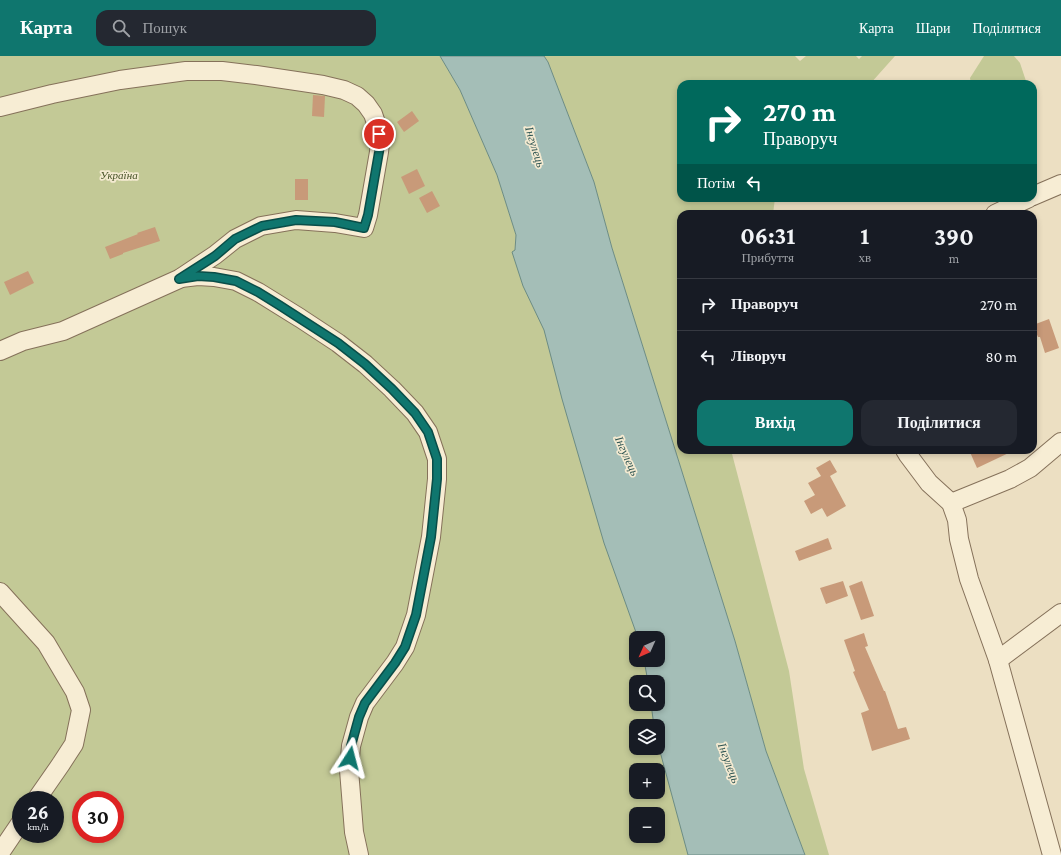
<!DOCTYPE html>
<html lang="uk">
<meta charset="utf-8">
<style>
:root{--surface:#171b24;--page:#242831;--text:#f1f3f6;--muted:#9ea1a6;--line:#363941;--accent:#0f766e}
body{margin:0;font-family:"Crimson Pro",serif;background:var(--page);color:var(--text);height:100vh;display:flex;flex-direction:column;font-size:15px;white-space:nowrap}
*{box-sizing:border-box;margin:0}
p{font-size:13px;color:var(--muted)}
.icon{flex:none;width:22px;height:22px;fill:none;stroke:currentColor;stroke-width:2;stroke-linecap:round;stroke-linejoin:round}
.map{position:relative;flex:1;overflow:hidden}
.panel{position:absolute;left:677px;top:154px;width:360px;height:244px;display:flex;flex-direction:column;background:var(--surface);border-radius:12px;box-shadow:0 2px 6px #0003}
.panel>*{flex:none}
.top-card{position:absolute;left:677px;top:24px;width:360px;height:122px;border-radius:12px;box-shadow:0 2px 6px #0003;background:#00695c;color:#fff;overflow:hidden}
.needle{width:26px;rotate:225deg}
.controls{position:absolute;left:629px;top:575px;display:grid;gap:8px}
.controls a{display:grid;place-items:center;width:36px;height:36px;border-radius:8px;background:var(--surface);box-shadow:0 2px 6px #0003;font-size:20px}
.speed{position:absolute;left:12px;top:735px;display:flex;gap:8px;font-size:20px;font-weight:700;text-align:center}
.speed>*{display:grid;place-content:center;width:52px;height:52px;border-radius:50%;background:var(--surface);box-shadow:0 2px 6px #0003;line-height:1}
.speed small{font-size:10px;font-weight:400}
.speed .limit{border:6px solid #d22;background:#fff;color:#111}
.pin{position:absolute;display:grid;place-items:center;width:34px;height:34px;color:#fff;margin:-17px;border:2px solid #fff;border-radius:50%;box-shadow:0 1px 4px #0007}
.me{position:absolute;width:44px;margin:-22px;rotate:9deg;stroke-linejoin:round;filter:drop-shadow(0 0 3px #0008)}
.turn{display:flex;align-items:center;gap:14px;height:84px;padding:0 20px;font-size:18px}
.turn .icon{width:52px;height:52px;stroke-width:2.5}
.turn b{display:block;font-size:28px;line-height:34px}
.then{display:flex;align-items:center;height:38px;padding:0 20px;background:#0003;gap:8px;font-size:15px}
.eta{display:flex;justify-content:space-evenly;align-items:center;height:68px;text-align:center}
.eta b{font-size:24px;font-weight:700;line-height:28px}
.primary-button{display:flex;gap:8px;margin-top:auto;padding:8px 20px}
.primary-button a{flex:1;height:46px;border-radius:12px;background:var(--accent);color:#fff;font-size:16px;font-weight:700;line-height:46px;text-align:center}
.primary-button a+a{background:var(--page);color:var(--text)}
ul{padding:0;list-style:none}
li{display:flex;align-items:center;gap:12px;height:52px;padding:0 20px;border-top:1px solid var(--line)}
li div{flex:1}
li b{display:block;font-size:15px}
li em{font-style:normal}
header{display:flex;align-items:center;gap:24px;box-sizing:border-box;height:56px;padding:0 20px;background:var(--accent);color:#fff}
header strong{font-size:19px}
nav{display:flex;gap:22px;margin-inline-start:auto;font-size:14px}
.search{width:280px;height:36px;background:var(--page);display:flex;align-items:center;gap:10px;box-sizing:border-box;padding:0 14px;border-radius:12px;color:var(--muted);font-size:15px}
.map>svg:first-child{display:block}
</style>
<header>
<strong>Карта</strong>
<div class="search"><svg class="icon" aria-label="search" viewBox="0 0 24 24"><circle cx="10" cy="10" r="6"/><path d="M15 15l6 6"/></svg>Пошук</div>
<nav><a>Карта</a><a>Шари</a><a>Поділитися</a></nav>
</header>
<div class="map">
<svg width="1061" height="799" viewBox="0 0 1061 799">
<rect width="100%" height="100%" fill="#ecdfc2"/>
<g fill="#c3c996" fill-rule="evenodd">
<path d="M 0,0 L 440,0 L 460,34 L 497,119 L 516,179 L 515,194 L 532,214 L 655,582 L 636,582 L 636,604 L 652,604 L 722,799 L 0,799 ZM 636,626 L 658,626 L 658,648 L 636,648 ZM 636,670 L 658,670 L 658,692 L 636,692 ZM 636,714 L 658,714 L 658,736 L 636,736 ZM 21,744 L 55,744 L 55,778 L 21,778 ZM 81,744 L 115,744 L 115,778 L 81,778 ZM 636,758 L 658,758 L 658,780 L 636,780 Z"/>
<path d="M 544,0 L 795,0 L 800,5 L 806,0 L 856,0 L 859,3 L 862,0 L 895,0 L 870,28 L 681,28 L 681,142 L 775,142 L 773,158 L 681,158 L 681,394 L 731,394 L 789,615 L 804,713 L 829,799 L 805,799 L 766,695 L 735,585 L 612,192 L 594,126 L 548,6 Z"/>
<path d="M 984,0 L 1014,0 L 1020,7 L 1027,28 L 971,28 L 970,22 Z"/>
</g>
<path fill="#a4beb7" stroke="#6c8c84" d="M 440,0 L 544,0 L 548,6 L 594,126 L 612,192 L 735,585 L 766,695 L 805,799 L 688,799 L 658,688 L 658,670 L 654,670 L 651,648 L 658,648 L 658,626 L 648,626 L 644,604 L 658,604 L 658,582 L 638,582 L 604,487 L 562,343 L 544,274 L 523,230 L 512,196 L 515,194 L 516,179 L 497,119 L 460,34 Z"/>
<g fill="#c89a79">
<path d="M 313,39 L 325,40 L 324,61 L 312,60 Z"/>
<path d="M 412,55 L 419,65 L 404,76 L 397,66 Z"/>
<path d="M 417,113 L 425,130 L 409,138 L 401,121 Z"/>
<rect x="295" y="123" width="13" height="21"/>
<path d="M 432,135 L 440,150 L 427,157 L 419,142 Z"/>
<path d="M 155,171 L 160,185 L 123,197 L 123,198 L 110,203 L 105,191 L 138,178 L 137,177 Z"/>
<path d="M 28,215 L 34,227 L 10,239 L 4,226 Z"/>
<path d="M 1049,263 L 1059,292 L 1045,297 L 1040,281 L 1038,281 L 1033,269 Z"/>
<path d="M 969,394 L 1015,394 L 977,412 Z"/>
<path d="M 830,404 L 837,416 L 830,420 L 846,450 L 827,461 L 822,452 L 811,458 L 804,445 L 815,439 L 808,427 L 821,420 L 816,412 Z"/>
<path d="M 828,482 L 832,493 L 799,505 L 795,495 Z"/>
<path d="M 843,525 L 848,540 L 826,548 L 820,532 Z"/>
<path d="M 862,525 L 874,560 L 861,564 L 849,530 Z"/>
<path d="M 864,577 L 868,590 L 865,591 L 884,635 L 885,635 L 898,673 L 906,671 L 910,683 L 872,695 L 861,657 L 869,654 L 853,616 L 855,615 L 844,584 Z"/>
</g>
<g fill="none" stroke-linecap="round" stroke-linejoin="round">
<g stroke="#85715a" stroke-width="20">
<g id="street">
<path d="M 0,51 L 52,38 L 120,24 L 186,15 L 222,15 L 256,19 L 323,29 L 344,34 L 357,40 L 366,48 L 373,58 L 376,67 L 379,78 L 380,87 L 379,96 L 368,159 L 364,172 L 335,167 L 296,164 L 261,170 L 235,183 L 215,199 L 179,223 L 63,275 L 23,285 L 0,295"/>
<path d="M 1033,140 L 1061,128"/>
<path d="M 995,158 L 1029,142"/>
<path d="M 181,222 L 198,220 L 214,221 L 236,225 L 258,236 L 300,262 L 338,287 L 365,308 L 392,333 L 415,357 L 428,376 L 437,403 L 437,423 L 431,481 L 416,559 L 405,591 L 395,607 L 365,647 L 359,661 L 351,690 L 349,714 L 354,776 L 359,799"/>
<path d="M 905,394 L 908,399 L 929,427 L 951,447 L 957,464 L 959,483 L 969,523 L 998,604 L 1052,799"/>
<path d="M 951,447 L 1010,423 L 1030,412 L 1061,386"/>
<path d="M 0,536 L 46,587 L 75,636 L 81,654 L 74,688 L 61,708 L 36,744"/>
<path d="M 998,604 L 1061,557"/>
<path d="M 0,797 L 21,766"/>
</g>
</g>
<use href="#street" stroke="#f7edd4" stroke-width="18"/>
</g>
<g fill="none" stroke-linecap="round" stroke-linejoin="round">
<g stroke="#0a4d48" stroke-width="10">
<path id="route" d="M 350,702 L 351,690 L 359,661 L 365,647 L 395,607 L 405,591 L 416,559 L 431,481 L 437,423 L 437,403 L 428,376 L 415,357 L 392,333 L 365,308 L 338,287 L 279,249 L 258,236 L 236,225 L 214,221 L 198,220 L 179,223 L 215,200 L 235,183 L 262,170 L 296,164 L 335,166 L 364,172 L 368,159 L 379,96 L 380,87 L 379,78"/>
</g>
<use href="#route" stroke="#0f766e" stroke-width="7"/>
</g>
<g text-anchor="middle" dominant-baseline="central" stroke-width="3.5" stroke-linejoin="round" paint-order="stroke">
<g font-size="11" font-style="italic" fill="#455125" stroke="#f4ead1">
<text x="119" y="119">Україна</text>
</g>
<g font-size="12" font-style="italic" fill="#2d5452" stroke="#f4ead1">
<text transform="translate(535 91) rotate(73)">Інгулець</text>
<text transform="translate(627 400) rotate(66)">Інгулець</text>
<text transform="translate(729 707) rotate(69)">Інгулець</text>
</g>
</g>
</svg>
<div class="controls">
<a><svg class="needle" viewBox="-14 -14 28 28"><path d="M0-13l5 13h-10z" fill="#e53935"/><path d="M0 13l5-13h-10z" fill="#9ea1a6"/></svg></a>
<a><svg class="icon" aria-label="search" viewBox="0 0 24 24"><circle cx="10" cy="10" r="6"/><path d="M15 15l6 6"/></svg></a>
<a><svg class="icon" aria-label="layers" viewBox="0 0 24 24"><path d="M12 4l9 5-9 5-9-5zM3 14l9 5 9-5"/></svg></a>
<a>+</a>
<a>−</a>
</div>
<div class="speed"><div>26<small>km/h</small></div><div class="limit">30</div></div>
<div class="pin" style="left:379px;top:78px;background:#d93025"><svg class="icon" aria-label="arrive" viewBox="0 0 24 24"><path d="M6 21V4h12l-3 4 3 4H6"/></svg></div>
<svg class="me" style="left:350px;top:702px" viewBox="-20 -20 40 40"><path d="M0-17L14 15 0 8-14 15z" fill="#0f766e" stroke="#fff" stroke-width="4"/></svg>
<div class="top-card">
<div class="turn"><svg class="icon" aria-label="right" viewBox="0 0 24 24"><path d="M7 20v-9h11M14 6l5 5-5 5"/></svg><div><b>270 m</b>Праворуч</div></div>
<div class="then">Потім<svg class="icon" aria-label="left" viewBox="0 0 24 24"><path d="M17 20v-9H6M10 6l-5 5 5 5"/></svg></div>
</div>
<section class="panel">
<div class="eta">
<div><b>06:31</b><p>Прибуття</p></div>
<div><b>1</b><p>хв</p></div>
<div><b>390</b><p>m</p></div>
</div>
<ul>
<li><svg class="icon" aria-label="right" viewBox="0 0 24 24"><path d="M7 20v-9h11M14 6l5 5-5 5"/></svg><div><b>Праворуч</b></div><em>270 m</em></li>
<li><svg class="icon" aria-label="left" viewBox="0 0 24 24"><path d="M17 20v-9H6M10 6l-5 5 5 5"/></svg><div><b>Ліворуч</b></div><em>80 m</em></li>
</ul>
<div class="primary-button"><a>Вихід</a><a>Поділитися</a></div>
</section>
</div>
